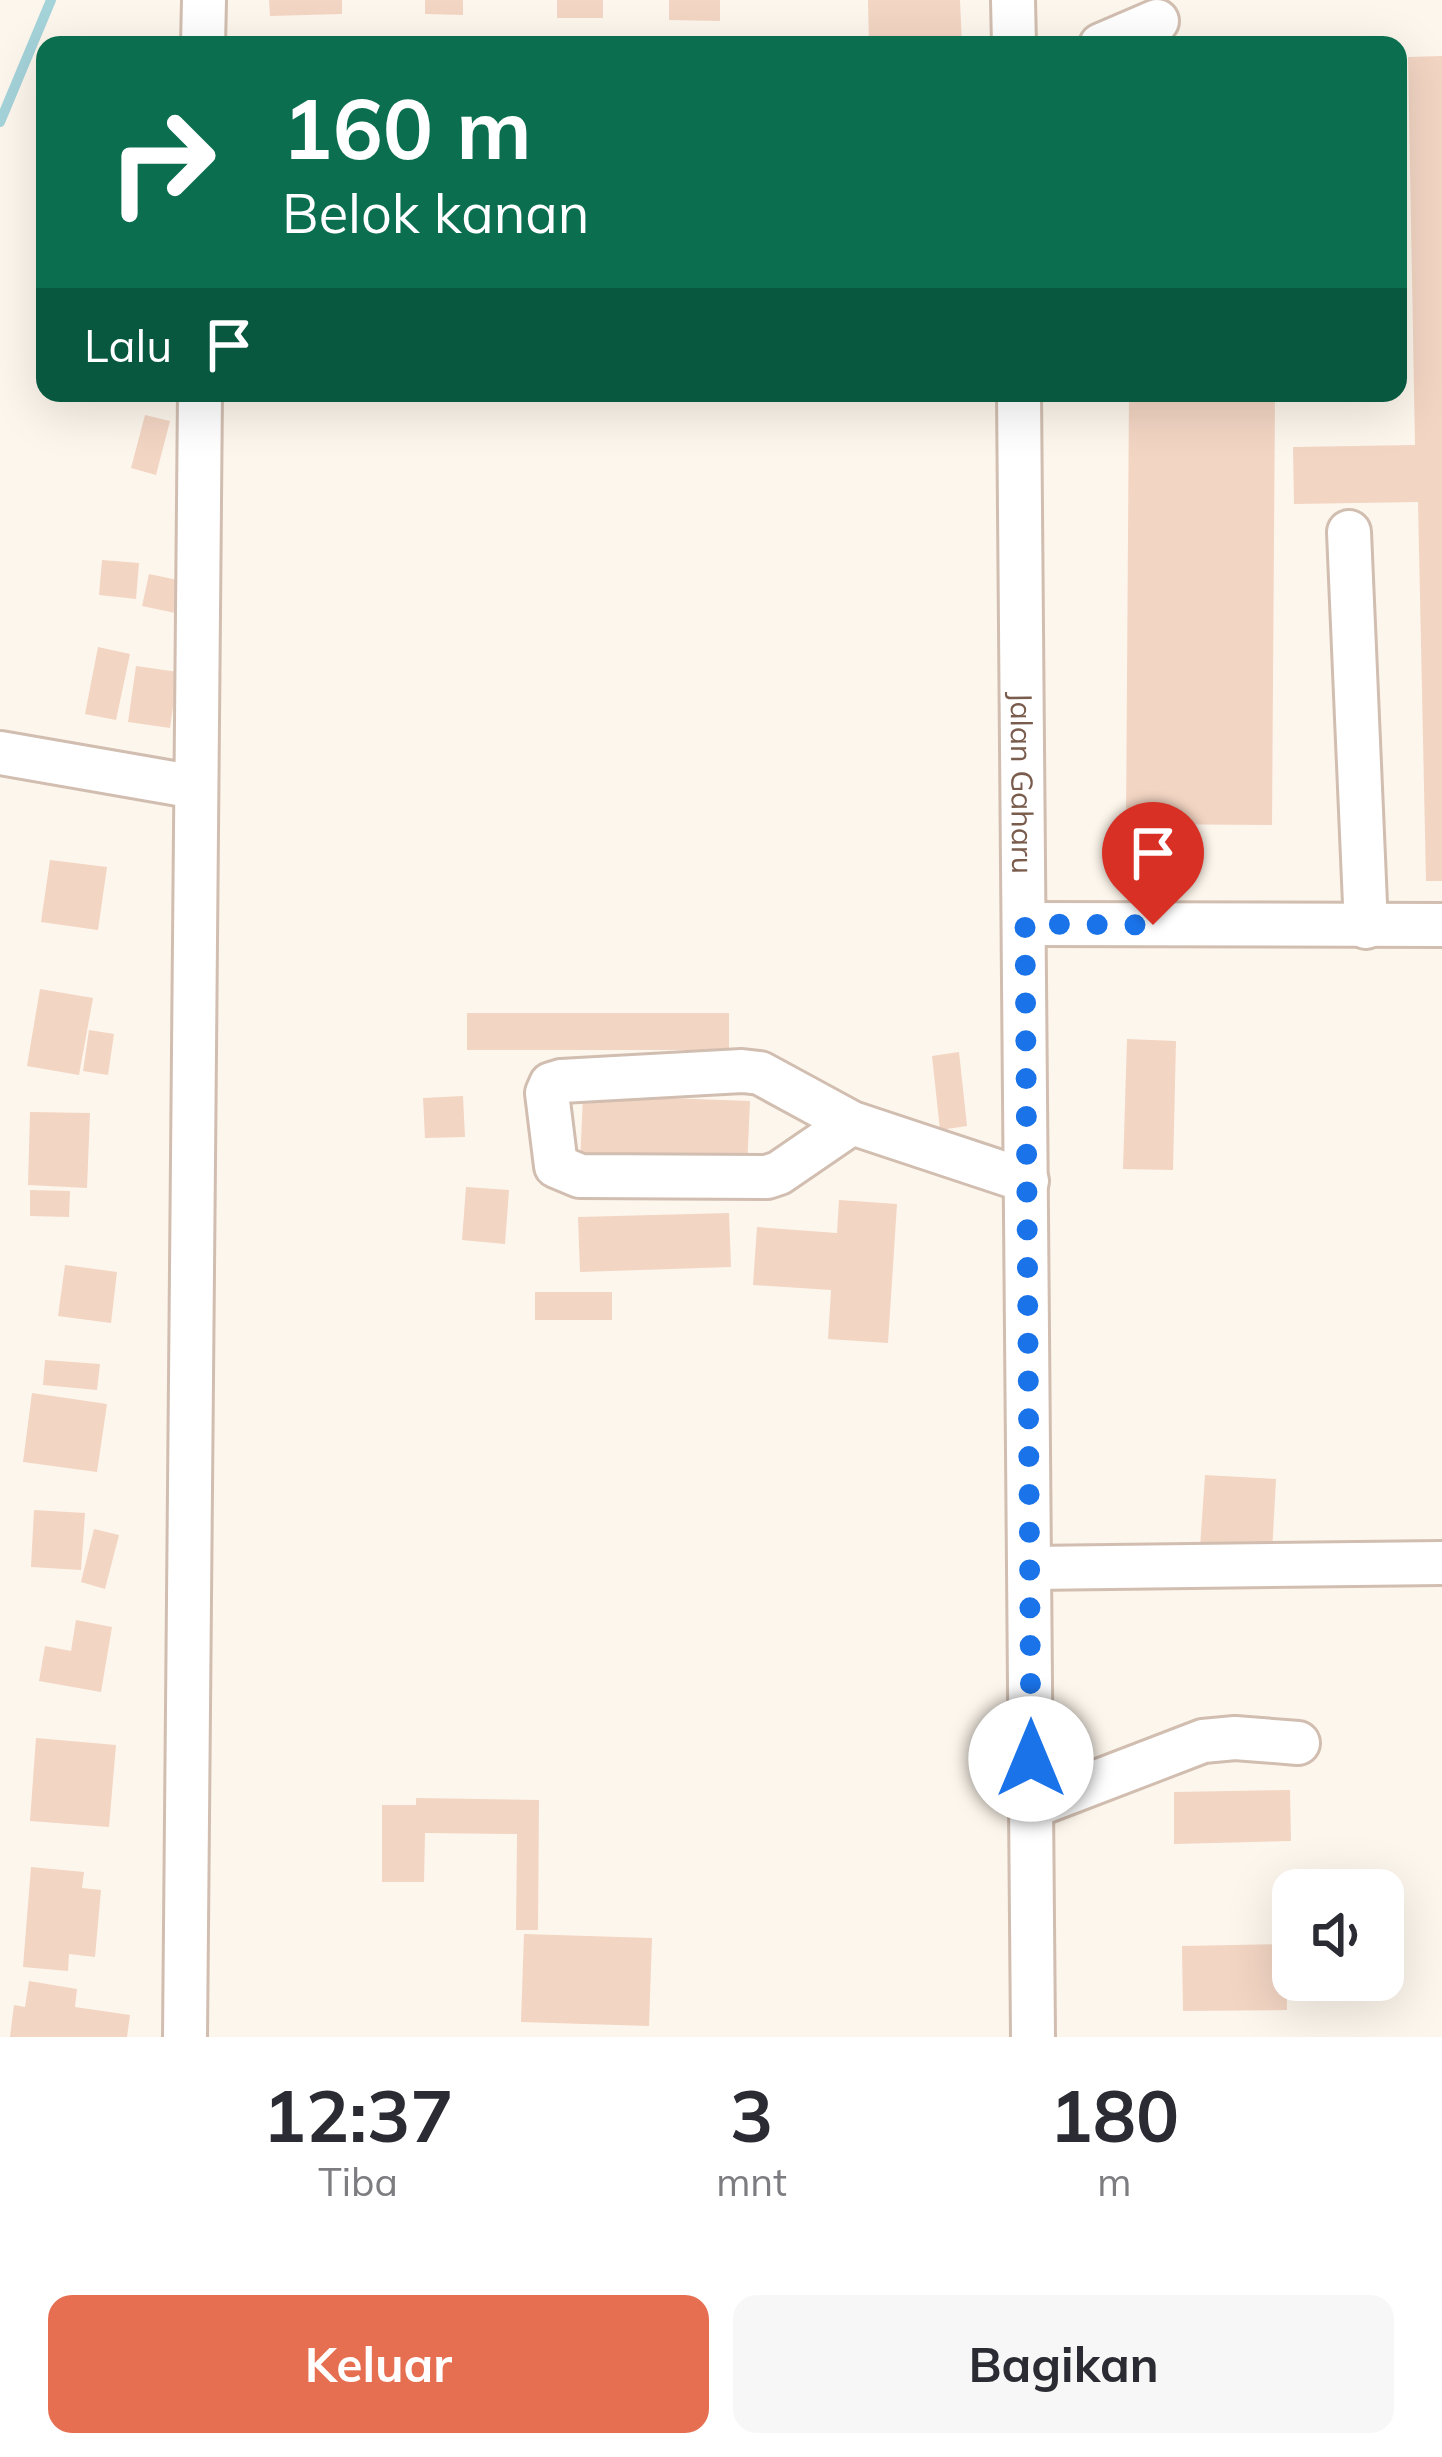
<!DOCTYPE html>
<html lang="id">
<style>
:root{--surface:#fff;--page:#f7f7f7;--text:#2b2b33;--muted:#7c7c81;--accent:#e76f51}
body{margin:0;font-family:Mulish,sans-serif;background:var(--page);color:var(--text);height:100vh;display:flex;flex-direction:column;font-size:45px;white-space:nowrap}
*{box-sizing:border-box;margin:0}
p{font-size:39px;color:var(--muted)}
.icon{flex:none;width:66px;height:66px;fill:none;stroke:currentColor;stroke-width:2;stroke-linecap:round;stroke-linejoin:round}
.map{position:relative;height:2037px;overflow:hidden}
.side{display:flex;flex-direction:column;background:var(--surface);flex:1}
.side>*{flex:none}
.top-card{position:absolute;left:36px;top:36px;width:1371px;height:366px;border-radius:24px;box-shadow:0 12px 48px #0002;background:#0b6e4f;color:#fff;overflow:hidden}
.buttons{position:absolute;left:1272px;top:1869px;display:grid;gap:24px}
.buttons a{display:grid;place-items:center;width:132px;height:132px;border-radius:24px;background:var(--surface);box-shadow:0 12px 48px #0002;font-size:60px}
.pin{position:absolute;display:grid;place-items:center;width:102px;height:102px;color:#fff;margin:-123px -51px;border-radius:50% 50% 50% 0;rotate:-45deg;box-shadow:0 0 12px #0007}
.pin .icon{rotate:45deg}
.me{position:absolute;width:132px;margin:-66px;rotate:0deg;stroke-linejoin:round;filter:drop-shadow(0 0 9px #0008)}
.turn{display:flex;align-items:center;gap:42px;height:252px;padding:0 48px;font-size:54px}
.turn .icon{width:156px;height:156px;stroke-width:2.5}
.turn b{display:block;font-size:84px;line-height:102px}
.then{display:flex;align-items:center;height:114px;padding:0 48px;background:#0003;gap:24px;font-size:45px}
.eta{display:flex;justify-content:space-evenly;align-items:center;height:204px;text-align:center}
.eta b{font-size:72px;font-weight:700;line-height:84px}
.cta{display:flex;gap:24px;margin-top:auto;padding:24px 48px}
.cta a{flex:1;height:138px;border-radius:24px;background:var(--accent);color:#fff;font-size:48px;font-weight:700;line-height:138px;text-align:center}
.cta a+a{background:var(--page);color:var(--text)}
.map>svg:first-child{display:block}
</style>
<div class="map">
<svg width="1442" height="2037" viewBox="0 0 1442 2037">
<rect width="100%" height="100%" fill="#fdf6ec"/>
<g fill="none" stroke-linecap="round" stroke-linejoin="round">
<path stroke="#a5d3da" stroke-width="10" d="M 0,122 L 51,0"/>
</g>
<g fill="#f3d5c3">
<path d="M 269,0 L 342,0 L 342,14 L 270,16 Z"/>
<path d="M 425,0 L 463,0 L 463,15 L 425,14 Z"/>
<rect x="557" y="0" width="46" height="18"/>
<path d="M 669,0 L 720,0 L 720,21 L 669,20 Z"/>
<path d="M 868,0 L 960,0 L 962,45 L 869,45 Z"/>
<path d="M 1442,56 L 1442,881 L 1426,881 L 1418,502 L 1294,504 L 1293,447 L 1415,445 L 1408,57 Z"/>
<path d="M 1129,393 L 1275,393 L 1272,825 L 1126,824 Z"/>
<path d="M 145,415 L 170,421 L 156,475 L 131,468 Z"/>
<path d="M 102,560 L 139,563 L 136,599 L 99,595 Z"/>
<path d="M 149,574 L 187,582 L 180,614 L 142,606 Z"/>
<path d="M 98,647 L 130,654 L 116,720 L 85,714 Z"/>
<path d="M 136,666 L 178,672 L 170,728 L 128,722 Z"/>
<path d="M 50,860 L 107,867 L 98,930 L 41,922 Z"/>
<path d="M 40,989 L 93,998 L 79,1075 L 27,1066 Z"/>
<rect x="467" y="1013" width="262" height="37"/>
<path d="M 89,1030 L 114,1034 L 108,1075 L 83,1071 Z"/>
<path d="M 1127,1039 L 1176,1041 L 1173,1170 L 1123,1169 Z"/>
<path d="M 959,1052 L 967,1126 L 940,1130 L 932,1056 Z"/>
<path d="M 583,1095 L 750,1101 L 747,1169 L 580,1164 Z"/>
<path d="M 463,1096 L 465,1137 L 425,1138 L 423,1098 Z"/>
<path d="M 30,1112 L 90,1113 L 87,1188 L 28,1185 Z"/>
<path d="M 466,1187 L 509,1190 L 505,1244 L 462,1240 Z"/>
<path d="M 30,1190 L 70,1191 L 69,1217 L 30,1216 Z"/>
<path d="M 839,1200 L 897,1204 L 888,1343 L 828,1339 L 831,1290 L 753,1285 L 757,1227 L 837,1233 Z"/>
<path d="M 729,1213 L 731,1267 L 580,1272 L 578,1217 Z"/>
<path d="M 65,1265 L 117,1272 L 111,1323 L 58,1316 Z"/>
<rect x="535" y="1292" width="77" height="28"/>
<path d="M 45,1360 L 100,1364 L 97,1390 L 43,1385 Z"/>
<path d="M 32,1393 L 107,1404 L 97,1472 L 23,1462 Z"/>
<path d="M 1205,1475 L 1276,1479 L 1272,1553 L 1200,1548 Z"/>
<path d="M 34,1510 L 85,1513 L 81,1570 L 31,1567 Z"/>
<path d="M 94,1529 L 119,1535 L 105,1589 L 81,1582 Z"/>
<path d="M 76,1620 L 112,1627 L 101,1692 L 39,1681 L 45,1646 L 71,1651 Z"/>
<path d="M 36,1738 L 116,1745 L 109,1827 L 30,1821 Z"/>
<path d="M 1290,1790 L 1291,1841 L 1174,1844 L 1174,1792 Z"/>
<path d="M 416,1798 L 539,1800 L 538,1930 L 516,1930 L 517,1834 L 425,1833 L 424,1882 L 382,1882 L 382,1805 L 416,1805 Z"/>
<path d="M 31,1867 L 84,1872 L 82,1888 L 101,1890 L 95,1957 L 69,1954 L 68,1971 L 23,1967 Z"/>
<path d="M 524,1934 L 652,1938 L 649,2026 L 521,2022 Z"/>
<path d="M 1286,1944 L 1287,2010 L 1183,2011 L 1182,1946 Z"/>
<path d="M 29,1981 L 77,1989 L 75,2007 L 130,2015 L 127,2037 L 10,2037 L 14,2005 L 25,2007 Z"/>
</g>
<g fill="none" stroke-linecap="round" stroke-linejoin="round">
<g stroke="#d1beb0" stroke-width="48">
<g id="minor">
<path d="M 1013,0 L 1014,45"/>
<path d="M 203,45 L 204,0"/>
<path d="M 1101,45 L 1157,21"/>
<path id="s1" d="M 1019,393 L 1033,2037"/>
<path d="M 1349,532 L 1366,927"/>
<path d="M 0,753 L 196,787"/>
<path d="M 1025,924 L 1442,925"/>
<path d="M 852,1123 L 779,1173 L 767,1177 L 580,1176 L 556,1166 L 547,1093 L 551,1084 L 561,1081 L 742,1071 L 760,1073 L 852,1123 L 1027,1181"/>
<path d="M 1030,1568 L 1442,1563"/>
<path d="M 1031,1807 L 1203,1741 L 1235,1738 L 1298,1743"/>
<path d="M 185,2037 L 200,393"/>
</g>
</g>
<use href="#minor" stroke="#fff" stroke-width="42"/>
</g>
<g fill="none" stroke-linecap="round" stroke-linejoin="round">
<path stroke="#1a73e8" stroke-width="21" stroke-dasharray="0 37.8" d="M 1031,1759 L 1025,924 L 1153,925"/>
</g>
<g text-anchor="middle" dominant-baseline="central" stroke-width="9" stroke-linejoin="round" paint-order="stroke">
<g font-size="30" fill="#7a5c4d" stroke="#fffaf3">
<text stroke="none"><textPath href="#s1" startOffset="390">Jalan Gaharu</textPath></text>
</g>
</g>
</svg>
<div class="buttons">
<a><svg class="icon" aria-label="sound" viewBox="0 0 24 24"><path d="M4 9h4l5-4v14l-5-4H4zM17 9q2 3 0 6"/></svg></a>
</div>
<div class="pin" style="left:1153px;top:925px;background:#d93025"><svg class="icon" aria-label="arrive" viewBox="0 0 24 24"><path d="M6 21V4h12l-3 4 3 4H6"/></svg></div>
<svg class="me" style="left:1031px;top:1759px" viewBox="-20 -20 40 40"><circle r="19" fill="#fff"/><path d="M0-13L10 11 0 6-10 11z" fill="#1a73e8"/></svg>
<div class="top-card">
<div class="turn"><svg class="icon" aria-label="right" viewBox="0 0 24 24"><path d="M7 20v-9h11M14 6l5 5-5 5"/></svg><div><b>160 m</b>Belok kanan</div></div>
<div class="then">Lalu<svg class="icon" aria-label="arrive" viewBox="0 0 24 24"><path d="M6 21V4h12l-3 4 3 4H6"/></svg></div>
</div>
</div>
<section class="side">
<div class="eta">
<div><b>12:37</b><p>Tiba</p></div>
<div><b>3</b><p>mnt</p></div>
<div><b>180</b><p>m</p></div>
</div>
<div class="cta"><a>Keluar</a><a>Bagikan</a></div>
</section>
